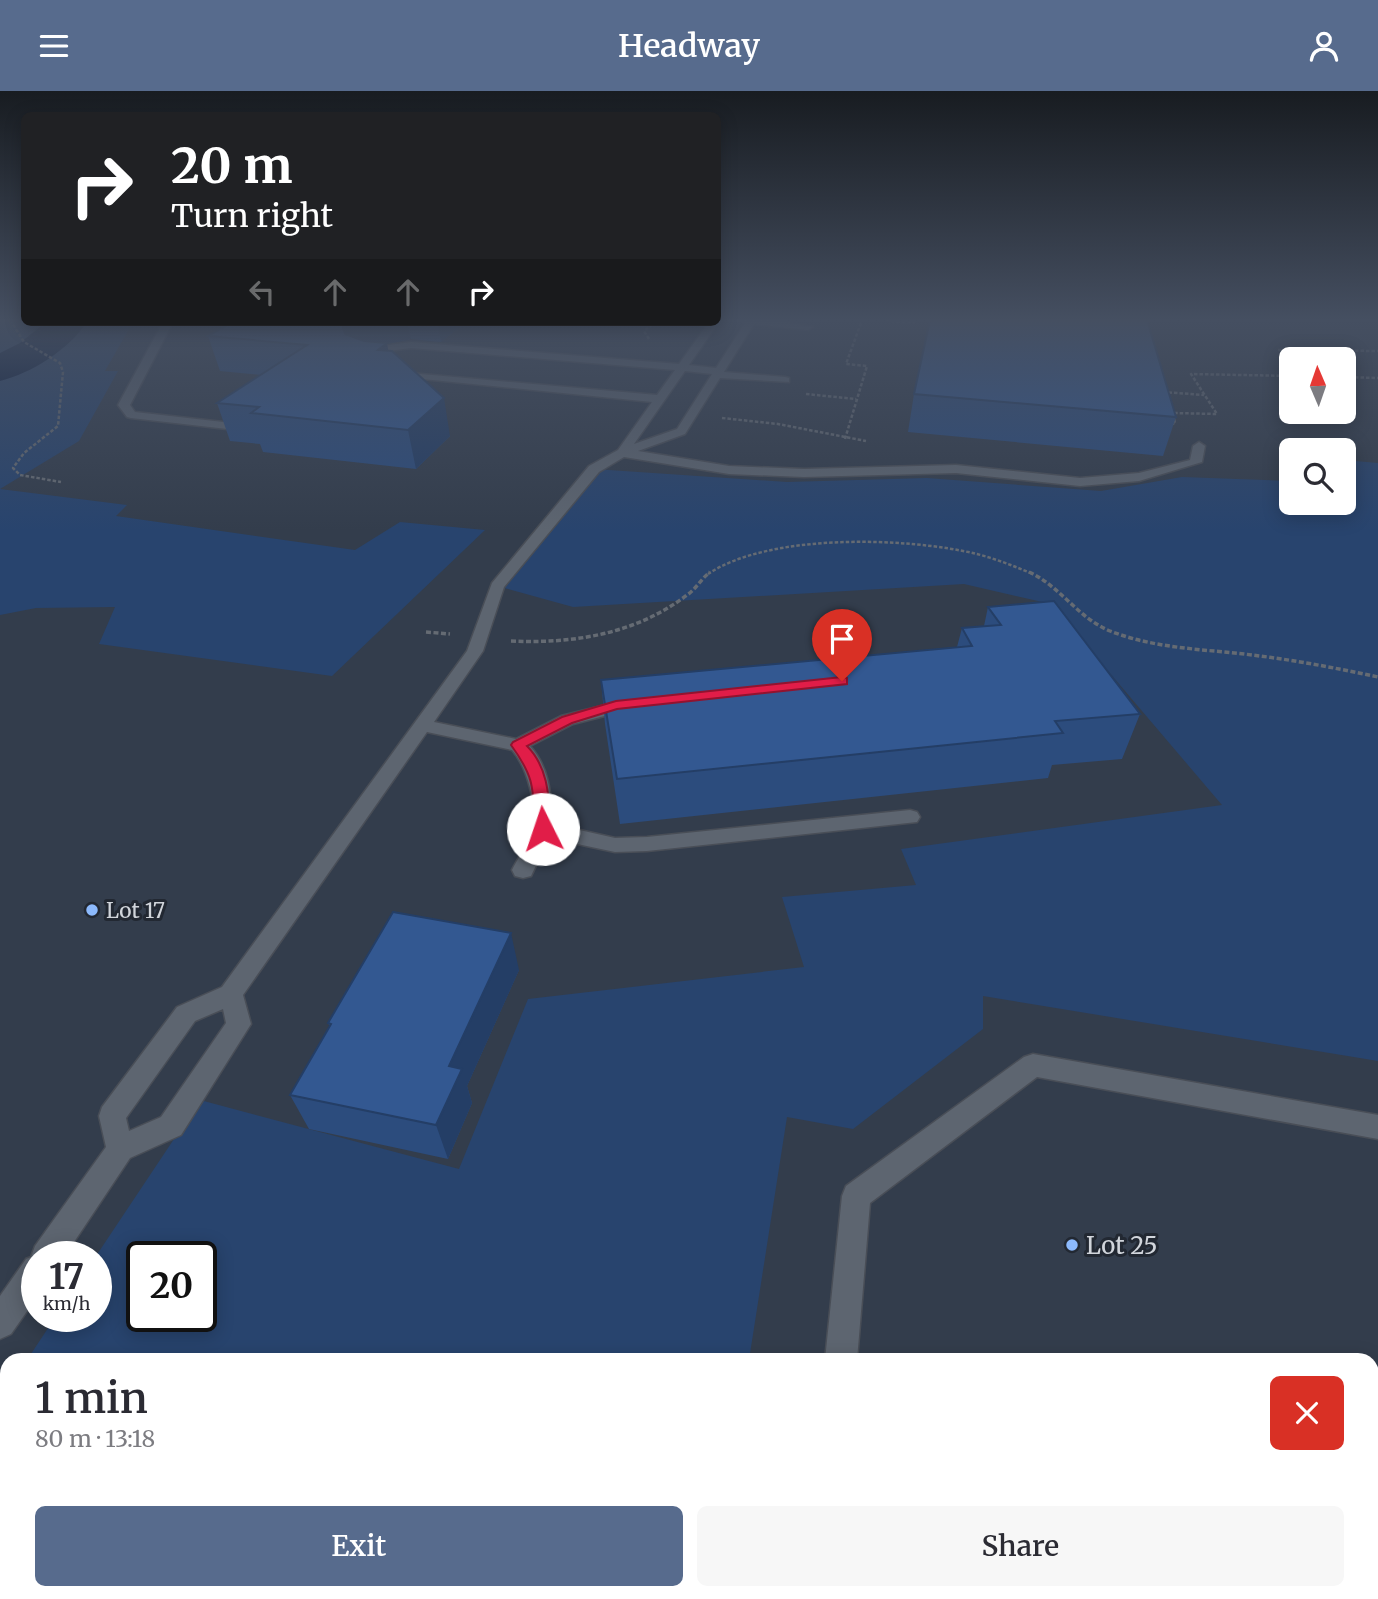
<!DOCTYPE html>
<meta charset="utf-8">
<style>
:root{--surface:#fff;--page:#f7f7f7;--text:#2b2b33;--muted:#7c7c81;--accent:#576b8d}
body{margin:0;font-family:Merriweather,serif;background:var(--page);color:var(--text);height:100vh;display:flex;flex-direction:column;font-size:26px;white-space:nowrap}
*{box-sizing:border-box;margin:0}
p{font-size:23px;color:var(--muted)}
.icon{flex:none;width:38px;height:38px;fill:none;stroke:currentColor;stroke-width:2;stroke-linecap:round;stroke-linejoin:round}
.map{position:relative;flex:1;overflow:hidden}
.sheet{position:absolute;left:0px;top:1262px;width:1379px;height:247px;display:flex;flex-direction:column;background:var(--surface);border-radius:21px 21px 0 0;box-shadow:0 4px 18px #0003}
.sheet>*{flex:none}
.banner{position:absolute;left:21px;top:21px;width:700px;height:214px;border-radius:10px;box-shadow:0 4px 18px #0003;background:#202124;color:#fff;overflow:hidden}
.needle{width:46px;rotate:358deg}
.controls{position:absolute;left:1279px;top:256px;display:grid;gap:14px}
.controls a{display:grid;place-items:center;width:77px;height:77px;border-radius:10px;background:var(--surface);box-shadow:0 4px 18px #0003;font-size:35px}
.speed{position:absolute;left:21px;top:1150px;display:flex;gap:14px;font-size:35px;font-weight:700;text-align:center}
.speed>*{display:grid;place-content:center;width:91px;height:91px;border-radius:50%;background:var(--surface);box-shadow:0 4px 18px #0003;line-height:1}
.speed small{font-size:18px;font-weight:400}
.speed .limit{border:4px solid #111;border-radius:10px;background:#fff;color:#111}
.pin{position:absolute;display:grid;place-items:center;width:60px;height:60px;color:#fff;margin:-72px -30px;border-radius:50% 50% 50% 0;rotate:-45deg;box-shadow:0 0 7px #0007}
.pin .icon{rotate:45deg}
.me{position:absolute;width:77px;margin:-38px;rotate:356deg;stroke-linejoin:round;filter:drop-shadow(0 0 5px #0008)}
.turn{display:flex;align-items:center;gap:24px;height:147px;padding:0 35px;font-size:32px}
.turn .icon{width:91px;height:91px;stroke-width:2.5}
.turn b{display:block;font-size:49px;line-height:60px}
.lanes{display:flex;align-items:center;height:66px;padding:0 35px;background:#0003;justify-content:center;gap:35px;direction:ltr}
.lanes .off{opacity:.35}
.round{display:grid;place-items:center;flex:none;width:74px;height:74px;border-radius:10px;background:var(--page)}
.overview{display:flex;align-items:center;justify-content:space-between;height:119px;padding:0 35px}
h1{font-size:42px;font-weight:600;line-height:52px}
.action{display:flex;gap:14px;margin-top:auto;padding:14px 35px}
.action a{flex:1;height:80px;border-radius:10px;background:var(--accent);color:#fff;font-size:28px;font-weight:600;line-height:80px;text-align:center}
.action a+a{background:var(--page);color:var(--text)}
header{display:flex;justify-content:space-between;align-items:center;height:91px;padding:0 35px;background:var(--accent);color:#fff;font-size:32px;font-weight:600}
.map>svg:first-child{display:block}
</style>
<header><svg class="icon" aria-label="menu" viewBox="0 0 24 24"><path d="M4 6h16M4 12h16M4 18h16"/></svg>Headway<svg class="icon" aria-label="person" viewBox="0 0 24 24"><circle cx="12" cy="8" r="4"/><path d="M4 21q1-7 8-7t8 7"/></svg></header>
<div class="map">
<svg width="1378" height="1508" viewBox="0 0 1378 1508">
<rect width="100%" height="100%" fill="#2c323c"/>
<path fill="#333d4c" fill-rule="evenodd" d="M 1378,229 L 1378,1508 L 580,1508 L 528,1502 L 1372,1502 L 1372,1269 L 7,1269 L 7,1474 L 0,1474 L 0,292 L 124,231 ZM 1292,268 L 1344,268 L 1344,320 L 1292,320 ZM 1292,359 L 1344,359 L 1344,411 L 1292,411 ZM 37,1166 L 96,1166 L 96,1225 L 37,1225 ZM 142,1166 L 201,1166 L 201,1225 L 142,1225 Z"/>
<g fill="#28446e" fill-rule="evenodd">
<path d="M 0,229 L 133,231 L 105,280 L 118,280 L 79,350 L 0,398 Z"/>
<path d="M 1344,369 L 1378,372 L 1378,970 L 983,905 L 983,938 L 853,1038 L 787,1026 L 749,1269 L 27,1269 L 56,1225 L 96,1225 L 96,1165 L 200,1009 L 459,1078 L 528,908 L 804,876 L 782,806 L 916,794 L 901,758 L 1222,714 L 1051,513 L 964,493 L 573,516 L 497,495 L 594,378 L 787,391 L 927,387 L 1101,400 L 1182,386 L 1291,390 L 1292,411 L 1344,411 ZM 142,1166 L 201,1166 L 201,1225 L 142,1225 Z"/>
<path d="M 0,398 L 127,414 L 116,425 L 355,459 L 400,431 L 485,439 L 332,585 L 99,553 L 115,516 L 36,517 L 0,524 Z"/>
<path d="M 7,1299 L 7,1474 L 0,1474 L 0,1310 Z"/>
<path d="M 528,1502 L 689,1502 L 682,1508 L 580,1508 Z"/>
</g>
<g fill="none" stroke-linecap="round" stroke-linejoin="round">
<path fill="#00153c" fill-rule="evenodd" d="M 46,231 L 87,231 C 68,259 32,282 0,290 L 0,262 L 20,252 Z"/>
<g stroke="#494e57" stroke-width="3">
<g id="minor">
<path d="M 718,229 L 719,231 L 689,274 L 716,277 L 745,232 L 741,229 L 774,229 L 813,236 L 808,239 L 754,233 L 724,281 L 785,286 L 789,287 L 789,291 L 720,287 L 685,343 L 638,360 L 729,375 L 804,378 L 956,374 L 1080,387 L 1139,382 L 1190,369 L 1193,355 L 1199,351 L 1205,355 L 1202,371 L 1139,390 L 1080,395 L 956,382 L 804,386 L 729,383 L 624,366 L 599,381 L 504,496 L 483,560 L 434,631 L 516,648 L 561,625 L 630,608 L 636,609 L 639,613 L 636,617 L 573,633 L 530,655 C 550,677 551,705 553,733 L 615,747 L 647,746 L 910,719 L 917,721 L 920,726 L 917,731 L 647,760 L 615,761 L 549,747 L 531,785 L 523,787 L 515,785 L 512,779 C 518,767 529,752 532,738 C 538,715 527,676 512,659 L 427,641 L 243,904 L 251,933 L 181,1044 L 130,1067 L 64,1166 L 37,1166 L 37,1206 L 11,1243 L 0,1248 L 0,1205 L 26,1168 L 31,1166 L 35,1155 L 106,1056 L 99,1025 L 102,1016 L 177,916 L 222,896 L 467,560 L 492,492 L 589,375 L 618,359 L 652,311 L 392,285 L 388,284 L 388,280 L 657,304 L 675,279 L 411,257 L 381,261 L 362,271 L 357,268 L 358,266 L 375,256 L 411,251 L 679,273 L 709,231 ZM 685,280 L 712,283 L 677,338 L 634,353 ZM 223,918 L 226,932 L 161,1026 L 129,1040 L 126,1027 L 195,930 Z"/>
<path d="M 163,231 L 173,231 L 130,314 L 135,321 L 232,332 L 236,333 L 236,339 L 131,327 L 127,326 L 118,314 Z"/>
<path d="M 1033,963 L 1378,1024 L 1378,1048 L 1037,986 L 870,1112 L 857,1269 L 825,1269 L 842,1105 L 846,1095 L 1024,966 Z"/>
<path d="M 1372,1441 L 1378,1442 L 1378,1478 L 1372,1477 Z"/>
</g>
</g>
<g stroke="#656b73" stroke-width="2.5" stroke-dasharray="3.5 2" stroke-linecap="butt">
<path d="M 10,229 L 24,251 L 60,272 L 63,281 L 58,335 L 24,362 L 13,377 L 20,384 L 61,391"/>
<path d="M 880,229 L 915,232"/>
<path d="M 649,248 L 644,240 L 656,231"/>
<path d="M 1278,259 L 1378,260"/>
<path d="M 1344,286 L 1378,287"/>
<path d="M 1163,301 L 1204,304"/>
<path d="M 806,303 L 856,308"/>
<path d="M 722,327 L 778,333 L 866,350"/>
<path d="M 1171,332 L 1175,333 L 1173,322 L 1217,323 L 1191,283 L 1292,285"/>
<path d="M 845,348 L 867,275 L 846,273 L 862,229"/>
<path d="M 708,483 C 769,442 906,446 977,463 C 996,468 1014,475 1033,483"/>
</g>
<g stroke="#656b73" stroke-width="3.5" stroke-dasharray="5 2.5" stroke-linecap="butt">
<path d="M 1029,481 C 1060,495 1078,527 1110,540 C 1156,558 1204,558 1252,564 C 1294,569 1336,577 1378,586"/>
<path d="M 426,541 L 450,543"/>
<path d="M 511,550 C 573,553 636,543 687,504 C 696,498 701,488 710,481"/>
</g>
<path stroke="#656b73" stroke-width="7" stroke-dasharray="11 5" stroke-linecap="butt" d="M 0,1347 L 7,1348"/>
<use href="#minor" fill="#5d6570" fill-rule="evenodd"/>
</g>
<g fill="#2c4c7d">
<path d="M 202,231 L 466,231 L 441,251 L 411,248 L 387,253 L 388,260 L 450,345 L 416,378 L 263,361 L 260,353 L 230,350 L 217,312 L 261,284 L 220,280 L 208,245 L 227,234 L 202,232 Z"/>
<path d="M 914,303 L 1176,326 L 1163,365 L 908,341 Z"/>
<path d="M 988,516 L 1140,623 L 1122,668 L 1052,674 L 1048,687 L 620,733 L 605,633 L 601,589 L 957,556 L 962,537 L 984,535 Z"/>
<path d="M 519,879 L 467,995 L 472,1012 L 448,1068 L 309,1038 L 290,1004 L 330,936 L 328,932 Z"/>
</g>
<g fill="#243e66">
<path d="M 351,231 L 407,231 L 411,248 L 387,253 L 394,288 L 351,271 L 343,236 Z"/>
<path d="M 438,231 L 466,231 L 441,251 Z"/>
<path d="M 444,307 L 450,345 L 416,378 L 408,339 Z"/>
<path d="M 511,842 L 519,879 L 467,995 L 472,1012 L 448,1068 L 436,1034 L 449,975 Z"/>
</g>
<g fill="#335891" stroke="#243e66" stroke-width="2">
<path d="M 930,229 L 1147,229 L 1176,326 L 914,303 Z"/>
<path d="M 233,231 L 351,231 L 343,236 L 345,243 L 364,250 L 387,252 L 378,259 L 392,260 L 444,307 L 408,339 L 251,322 L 259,316 L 217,312 L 307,254 L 208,245 Z"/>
<path d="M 1054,510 L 1140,623 L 1055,630 L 1063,642 L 617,688 L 601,589 L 972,555 L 962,537 L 1001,534 L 988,516 Z"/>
<path d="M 393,821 L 511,842 L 449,975 L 462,978 L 436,1034 L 290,1004 L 331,933 L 328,932 Z"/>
</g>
<linearGradient id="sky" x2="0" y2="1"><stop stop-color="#181c21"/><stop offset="0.52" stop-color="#454f61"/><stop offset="1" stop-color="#454f61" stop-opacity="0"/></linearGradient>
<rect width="1378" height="440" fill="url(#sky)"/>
<path fill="#e11d48" stroke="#92132f" stroke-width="2" d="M 842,586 L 847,587 L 847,593 L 617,618 L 572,632 L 527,655 C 549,677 549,708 551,738 L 543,743 L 535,738 C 533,697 535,687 511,654 L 513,651 L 562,626 L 616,610 Z"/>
<g fill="#8cb9fc" stroke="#222832" stroke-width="2.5">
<circle cx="92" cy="819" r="7"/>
<circle cx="1072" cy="1154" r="7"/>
</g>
<g text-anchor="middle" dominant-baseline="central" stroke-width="6" stroke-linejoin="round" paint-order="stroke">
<g font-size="21" fill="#d1d5db" stroke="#222832" text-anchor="start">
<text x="106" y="819">Lot 17</text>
</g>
<g font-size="24" fill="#d1d5db" stroke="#222832" text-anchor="start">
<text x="1086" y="1154">Lot 25</text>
</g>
</g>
</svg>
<div class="controls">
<a><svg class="needle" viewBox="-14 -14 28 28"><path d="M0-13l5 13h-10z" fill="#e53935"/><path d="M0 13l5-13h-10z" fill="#7c7c81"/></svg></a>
<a><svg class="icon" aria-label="search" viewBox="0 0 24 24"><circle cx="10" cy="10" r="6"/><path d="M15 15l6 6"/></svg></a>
</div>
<div class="speed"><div>17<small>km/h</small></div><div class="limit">20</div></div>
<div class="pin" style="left:842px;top:590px;background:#d93025"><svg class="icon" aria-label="arrive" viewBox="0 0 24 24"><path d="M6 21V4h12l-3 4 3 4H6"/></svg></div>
<svg class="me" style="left:543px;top:738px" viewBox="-20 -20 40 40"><circle r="19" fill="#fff"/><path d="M0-13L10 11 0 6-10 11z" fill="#e11d48"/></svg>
<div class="banner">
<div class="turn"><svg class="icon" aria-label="right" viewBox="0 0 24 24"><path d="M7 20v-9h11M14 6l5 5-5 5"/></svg><div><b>20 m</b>Turn right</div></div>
<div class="lanes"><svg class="icon off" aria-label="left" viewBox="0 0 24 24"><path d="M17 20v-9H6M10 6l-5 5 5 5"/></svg><svg class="icon off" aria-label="ahead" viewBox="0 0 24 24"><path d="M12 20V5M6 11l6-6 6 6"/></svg><svg class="icon off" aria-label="ahead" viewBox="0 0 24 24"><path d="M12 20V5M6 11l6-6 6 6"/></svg><svg class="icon" aria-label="right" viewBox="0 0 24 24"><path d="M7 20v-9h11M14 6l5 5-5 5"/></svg></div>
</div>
<section class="sheet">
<div class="overview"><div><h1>1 min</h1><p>80 m · 13:18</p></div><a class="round" style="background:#d93025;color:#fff"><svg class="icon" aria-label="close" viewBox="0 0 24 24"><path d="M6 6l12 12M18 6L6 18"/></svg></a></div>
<div class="action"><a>Exit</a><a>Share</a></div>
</section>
</div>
